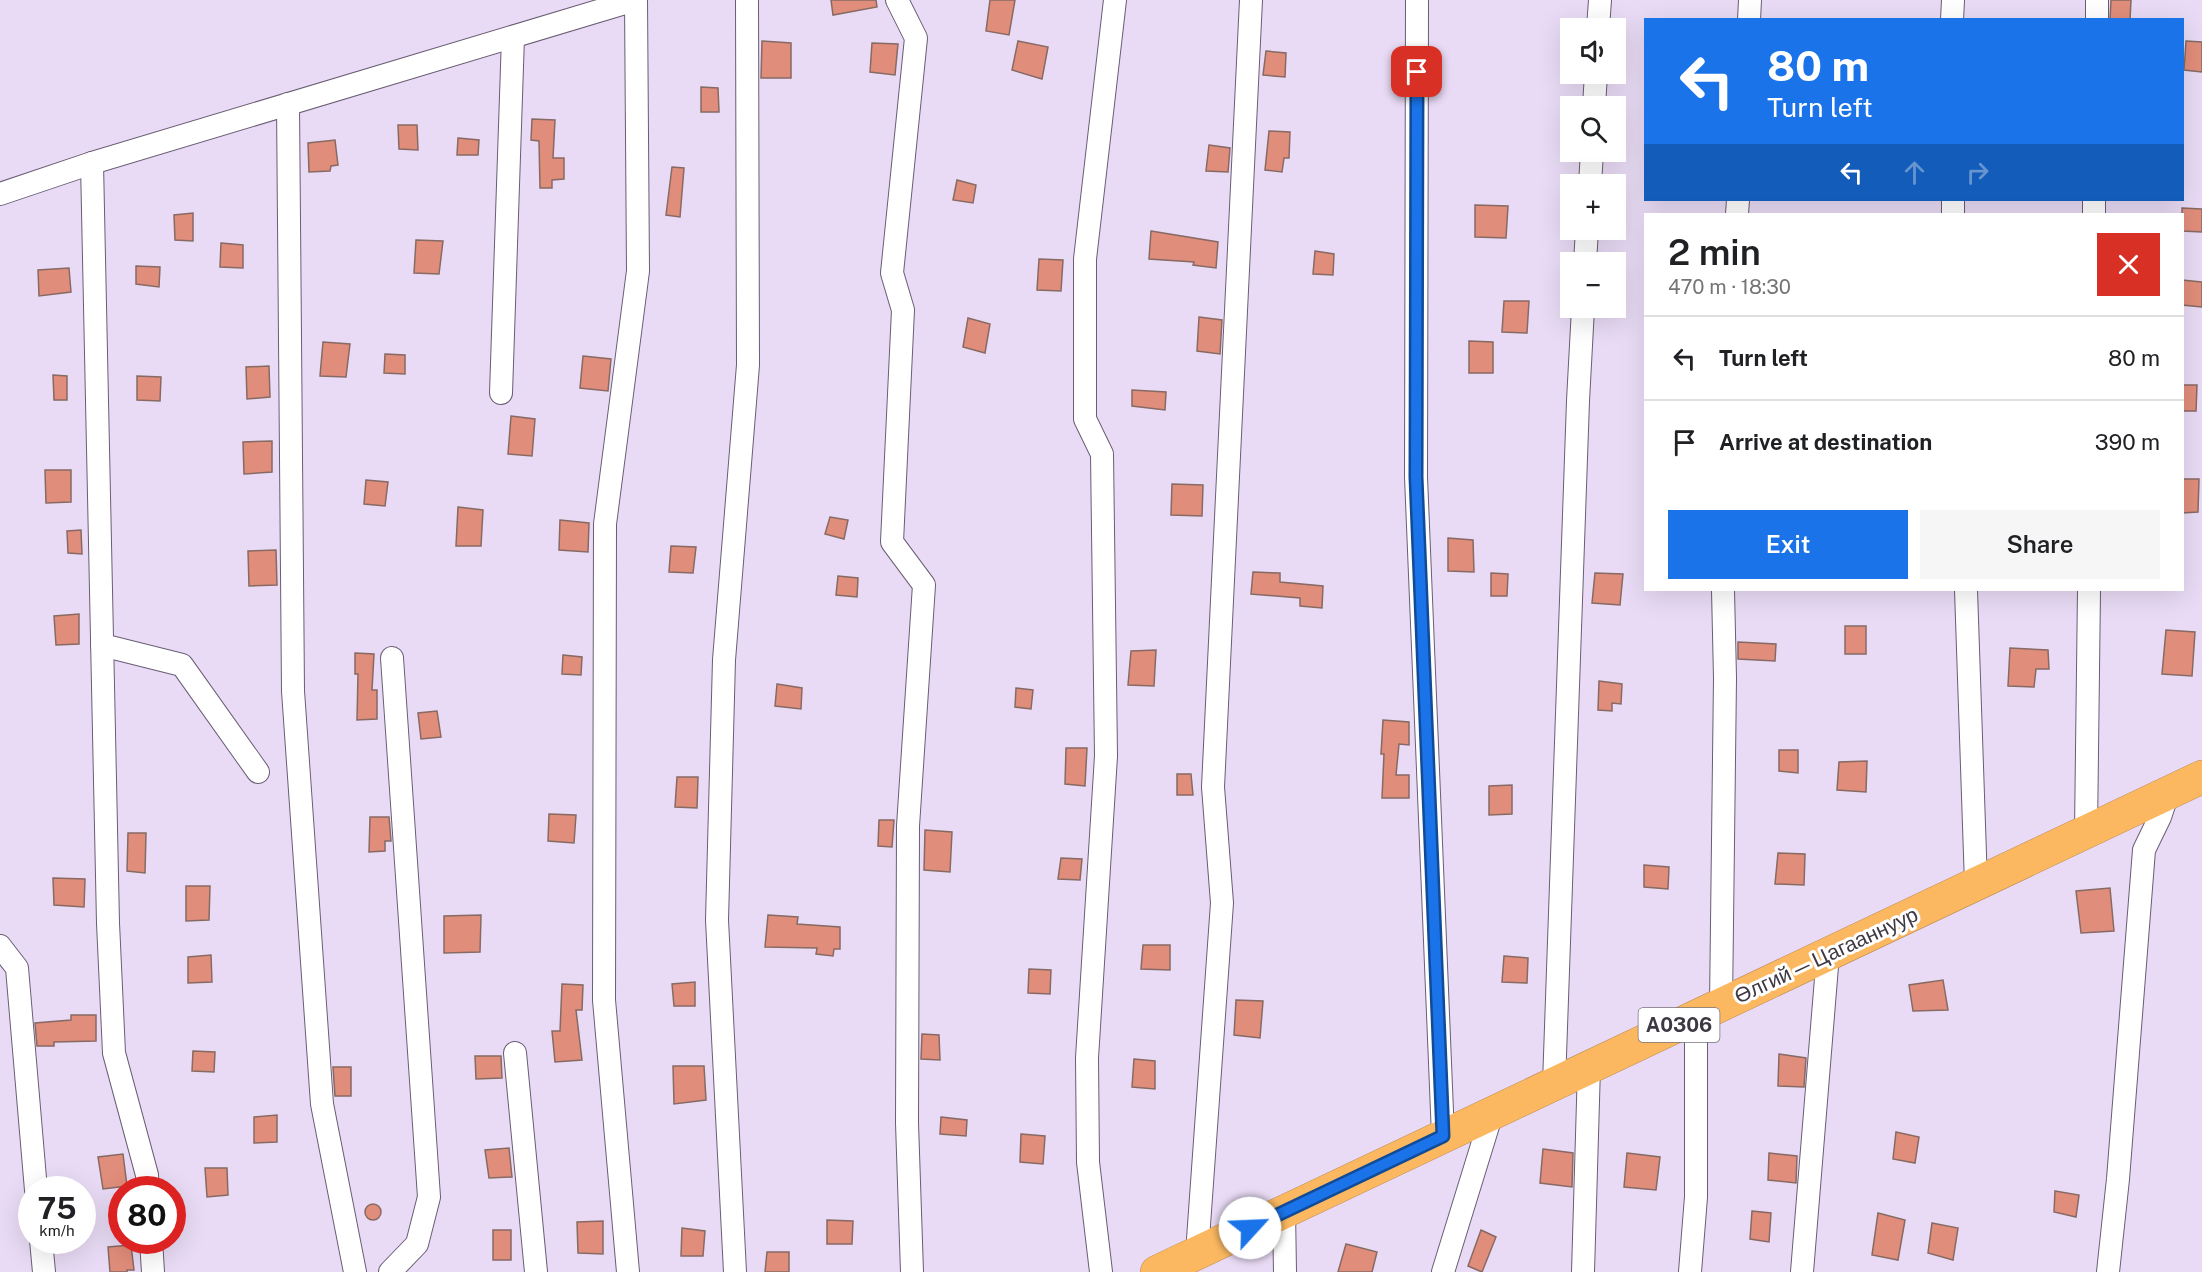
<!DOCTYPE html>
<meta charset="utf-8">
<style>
:root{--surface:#fff;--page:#f6f6f6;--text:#202124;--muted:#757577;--line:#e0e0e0;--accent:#1a73e8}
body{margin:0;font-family:"Public Sans",sans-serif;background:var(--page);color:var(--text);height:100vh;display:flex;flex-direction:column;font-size:22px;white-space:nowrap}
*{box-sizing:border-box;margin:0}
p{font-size:20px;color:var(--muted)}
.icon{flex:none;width:33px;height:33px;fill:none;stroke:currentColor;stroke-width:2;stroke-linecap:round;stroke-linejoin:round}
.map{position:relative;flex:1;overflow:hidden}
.details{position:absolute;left:1644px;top:213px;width:540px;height:378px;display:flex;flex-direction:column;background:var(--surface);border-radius:0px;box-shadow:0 6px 24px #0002}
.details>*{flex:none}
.top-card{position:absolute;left:1644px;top:18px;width:540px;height:183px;border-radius:0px;box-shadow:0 6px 24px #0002;background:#1a73e8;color:#fff;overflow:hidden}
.fabs{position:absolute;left:1560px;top:18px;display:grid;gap:12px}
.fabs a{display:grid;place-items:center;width:66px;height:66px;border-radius:0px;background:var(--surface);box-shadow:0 6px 24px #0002;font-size:30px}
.speed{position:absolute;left:18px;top:1176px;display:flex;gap:12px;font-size:30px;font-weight:700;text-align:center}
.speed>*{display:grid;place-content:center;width:78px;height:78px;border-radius:50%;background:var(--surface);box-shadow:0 6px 24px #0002;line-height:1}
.speed small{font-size:15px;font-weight:400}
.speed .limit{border:9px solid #d22;background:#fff;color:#111}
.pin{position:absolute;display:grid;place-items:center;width:51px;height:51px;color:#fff;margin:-26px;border-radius:12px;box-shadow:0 3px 9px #0006}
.me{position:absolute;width:66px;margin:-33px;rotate:65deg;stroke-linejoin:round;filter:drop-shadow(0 0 4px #0008)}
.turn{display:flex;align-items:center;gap:21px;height:126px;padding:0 24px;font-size:27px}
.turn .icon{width:78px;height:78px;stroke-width:2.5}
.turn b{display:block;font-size:42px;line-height:51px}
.lanes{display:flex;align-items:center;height:57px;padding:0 24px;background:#0003;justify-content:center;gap:30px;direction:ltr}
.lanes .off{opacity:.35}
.round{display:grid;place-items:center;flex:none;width:63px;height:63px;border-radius:0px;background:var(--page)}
.head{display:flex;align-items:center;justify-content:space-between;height:102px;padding:0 24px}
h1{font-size:36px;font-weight:600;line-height:45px}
.action{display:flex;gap:12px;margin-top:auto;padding:12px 24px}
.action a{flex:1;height:69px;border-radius:0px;background:var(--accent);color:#fff;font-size:24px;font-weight:600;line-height:69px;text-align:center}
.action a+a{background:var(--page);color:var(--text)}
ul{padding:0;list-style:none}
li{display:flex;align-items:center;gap:18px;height:84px;padding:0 24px;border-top:2px solid var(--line)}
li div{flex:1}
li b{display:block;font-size:22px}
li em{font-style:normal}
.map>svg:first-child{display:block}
</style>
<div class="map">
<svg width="2202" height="1272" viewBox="0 0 2202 1272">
<rect width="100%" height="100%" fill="#e9dbf5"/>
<g fill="#e18d7b" stroke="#876a64" stroke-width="1.5">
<path d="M 831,0 L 876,0 L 877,7 L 833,15 Z"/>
<path d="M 990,0 L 1015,0 L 1009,35 L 986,31 Z"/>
<path d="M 2111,0 L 2131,0 L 2130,20 L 2110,20 Z"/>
<path d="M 762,41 L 791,43 L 791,78 L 761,78 Z"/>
<path d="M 1018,41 L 1048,47 L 1042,79 L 1012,70 Z"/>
<path d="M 2186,41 L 2202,42 L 2202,72 L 2184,70 Z"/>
<path d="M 872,43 L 898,44 L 895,75 L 870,72 Z"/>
<path d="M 1266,51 L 1286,53 L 1285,77 L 1263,75 Z"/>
<path d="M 701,87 L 718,88 L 719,112 L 701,112 Z"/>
<path d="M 532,119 L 555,120 L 553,158 L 564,158 L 564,179 L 552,180 L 552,188 L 540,188 L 539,141 L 531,140 Z"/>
<path d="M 398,125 L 417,125 L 418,150 L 399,149 Z"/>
<path d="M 1269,131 L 1290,132 L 1289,158 L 1284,158 L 1282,172 L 1265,170 Z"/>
<path d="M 458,138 L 479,140 L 478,155 L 457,155 Z"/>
<path d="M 335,140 L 338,165 L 331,166 L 330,171 L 309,172 L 308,143 Z"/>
<path d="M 1209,145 L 1230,148 L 1228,172 L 1206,171 Z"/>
<path d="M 672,167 L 684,168 L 680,217 L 666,215 Z"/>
<path d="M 957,180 L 976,185 L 973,203 L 953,200 Z"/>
<path d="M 1475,205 L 1508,206 L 1506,238 L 1475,237 Z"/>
<path d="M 2182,208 L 2202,209 L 2202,232 L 2182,231 Z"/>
<path d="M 193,213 L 193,241 L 175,240 L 174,215 Z"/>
<path d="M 1151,231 L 1218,242 L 1216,268 L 1193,265 L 1194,262 L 1149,259 Z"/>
<path d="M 416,240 L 443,241 L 439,274 L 414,273 Z"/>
<path d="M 221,243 L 243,245 L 243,268 L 220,267 Z"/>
<path d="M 1315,251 L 1334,254 L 1333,275 L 1313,274 Z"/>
<path d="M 1039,259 L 1063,260 L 1061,291 L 1037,290 Z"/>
<path d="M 136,266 L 160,267 L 159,287 L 136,284 Z"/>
<path d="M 69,268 L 71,292 L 39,296 L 38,270 Z"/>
<path d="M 2182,280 L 2202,282 L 2202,307 L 2182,305 Z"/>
<path d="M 1504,301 L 1529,301 L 1527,333 L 1502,332 Z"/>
<path d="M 1199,317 L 1222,320 L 1220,354 L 1197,351 Z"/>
<path d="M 968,318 L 990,324 L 985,353 L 963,347 Z"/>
<path d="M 1469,341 L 1493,342 L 1493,373 L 1469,373 Z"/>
<path d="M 323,342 L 350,344 L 346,377 L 320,376 Z"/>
<path d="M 385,354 L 405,355 L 405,374 L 384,373 Z"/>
<path d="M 583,356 L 611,359 L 608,391 L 580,388 Z"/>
<path d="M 269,366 L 270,397 L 247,399 L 246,367 Z"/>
<path d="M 53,375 L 67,376 L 67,400 L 54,400 Z"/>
<path d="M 137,376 L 161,377 L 160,401 L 137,400 Z"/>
<path d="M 2182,385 L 2197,385 L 2196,411 L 2182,411 Z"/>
<path d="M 1132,390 L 1166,392 L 1165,410 L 1132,406 Z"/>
<path d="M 511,416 L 535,419 L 532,456 L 508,454 Z"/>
<path d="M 272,441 L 272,472 L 244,474 L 243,442 Z"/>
<path d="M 45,470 L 71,470 L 71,502 L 46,503 Z"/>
<path d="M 2182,479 L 2199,479 L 2198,512 L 2182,513 Z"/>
<path d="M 366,480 L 388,482 L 385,506 L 364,504 Z"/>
<path d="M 1172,484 L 1203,485 L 1202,516 L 1171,515 Z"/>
<path d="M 458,507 L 483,510 L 481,546 L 456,546 Z"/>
<path d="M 830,517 L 848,520 L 844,539 L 825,534 Z"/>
<path d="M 560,520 L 589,523 L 588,552 L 559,550 Z"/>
<path d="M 81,530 L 82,554 L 68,553 L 67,531 Z"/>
<path d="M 1448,538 L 1473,540 L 1474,572 L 1448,571 Z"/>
<path d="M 671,546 L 696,547 L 693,573 L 669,572 Z"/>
<path d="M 276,550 L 277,585 L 249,586 L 248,551 Z"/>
<path d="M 1253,572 L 1280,573 L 1280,582 L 1323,586 L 1322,608 L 1300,606 L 1300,598 L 1251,594 Z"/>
<path d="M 1491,573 L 1508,574 L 1507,596 L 1491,596 Z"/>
<path d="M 1595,573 L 1623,574 L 1620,605 L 1592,603 Z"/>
<path d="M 838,576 L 858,578 L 857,597 L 836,595 Z"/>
<path d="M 79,614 L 79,644 L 56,645 L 54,616 Z"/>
<rect x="1845" y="626" width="21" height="28"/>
<path d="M 2166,630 L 2195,632 L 2192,676 L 2162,674 Z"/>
<path d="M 1738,642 L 1776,644 L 1775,661 L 1738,659 Z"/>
<path d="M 2010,648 L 2048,650 L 2049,669 L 2036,669 L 2034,687 L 2008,686 Z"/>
<path d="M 1156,650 L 1154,686 L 1128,685 L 1131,651 Z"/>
<path d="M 355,653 L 374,654 L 372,690 L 377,690 L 377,719 L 357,720 L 358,674 L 355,674 Z"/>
<path d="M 563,655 L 582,657 L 581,675 L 562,674 Z"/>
<path d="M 1599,681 L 1622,684 L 1621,704 L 1612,703 L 1612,711 L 1598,710 Z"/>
<path d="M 777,684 L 802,688 L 801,709 L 775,706 Z"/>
<path d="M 1016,688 L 1033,690 L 1031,709 L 1015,707 Z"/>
<path d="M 437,711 L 441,737 L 421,739 L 418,713 Z"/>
<path d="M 1383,720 L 1409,722 L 1409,745 L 1399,744 L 1396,775 L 1409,775 L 1409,798 L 1382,798 L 1384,754 L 1381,754 Z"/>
<path d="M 1066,748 L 1087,748 L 1085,786 L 1065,784 Z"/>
<path d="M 1779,750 L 1798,750 L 1798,773 L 1779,771 Z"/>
<path d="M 1867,761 L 1866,792 L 1837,790 L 1839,762 Z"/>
<path d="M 1177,774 L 1191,774 L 1193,795 L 1177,795 Z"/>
<path d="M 677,777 L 698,777 L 697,808 L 675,807 Z"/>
<path d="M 1512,785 L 1512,814 L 1489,815 L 1489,786 Z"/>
<path d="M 549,814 L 576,815 L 574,843 L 548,841 Z"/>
<path d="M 370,817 L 389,817 L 391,841 L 385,841 L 385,851 L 369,852 Z"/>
<path d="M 879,820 L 894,820 L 892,847 L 878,846 Z"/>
<path d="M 925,830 L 952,832 L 950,872 L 924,870 Z"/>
<path d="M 128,833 L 146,833 L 145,873 L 127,871 Z"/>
<path d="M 1778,853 L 1805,854 L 1804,885 L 1775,884 Z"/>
<path d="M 1061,858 L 1082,859 L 1080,880 L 1058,879 Z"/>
<path d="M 1644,865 L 1669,867 L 1668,889 L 1644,887 Z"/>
<path d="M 53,878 L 85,879 L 84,907 L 54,905 Z"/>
<path d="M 186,886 L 210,886 L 209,920 L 186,921 Z"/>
<path d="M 2110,888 L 2114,931 L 2081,933 L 2076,891 Z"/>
<path d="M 481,915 L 480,952 L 444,953 L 444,916 Z"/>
<path d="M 768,915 L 798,917 L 797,924 L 840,927 L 840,949 L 834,949 L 833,956 L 816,954 L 817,948 L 765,947 Z"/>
<path d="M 1143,945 L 1170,945 L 1170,970 L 1141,969 Z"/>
<path d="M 211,955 L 212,982 L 188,983 L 188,957 Z"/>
<path d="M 1504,956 L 1528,958 L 1527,983 L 1502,982 Z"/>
<path d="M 1029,969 L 1051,970 L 1050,994 L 1028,993 Z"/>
<path d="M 1943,980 L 1948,1010 L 1913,1011 L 1909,985 Z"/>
<path d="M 695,982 L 695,1006 L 674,1006 L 672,984 Z"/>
<path d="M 562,984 L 583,985 L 582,1010 L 576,1010 L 582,1060 L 555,1062 L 552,1031 L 560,1031 Z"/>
<path d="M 1236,1000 L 1263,1001 L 1260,1038 L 1234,1035 Z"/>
<path d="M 71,1015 L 96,1015 L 96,1041 L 54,1042 L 54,1046 L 37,1046 L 35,1023 L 71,1020 Z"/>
<path d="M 922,1034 L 939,1035 L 940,1060 L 921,1059 Z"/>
<path d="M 193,1051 L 215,1052 L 214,1072 L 192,1071 Z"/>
<path d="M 1779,1054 L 1806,1058 L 1804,1087 L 1778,1086 Z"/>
<path d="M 475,1056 L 501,1056 L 502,1078 L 476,1079 Z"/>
<path d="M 1134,1059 L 1155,1061 L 1155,1089 L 1132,1087 Z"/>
<path d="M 673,1066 L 704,1066 L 706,1100 L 674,1104 Z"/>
<path d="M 333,1067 L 351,1067 L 351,1096 L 335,1096 Z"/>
<path d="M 277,1115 L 277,1142 L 254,1143 L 254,1117 Z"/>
<path d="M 941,1117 L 967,1120 L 966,1136 L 940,1134 Z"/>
<path d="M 1896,1132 L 1919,1137 L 1915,1163 L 1893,1159 Z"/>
<path d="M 1021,1134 L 1045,1136 L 1043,1164 L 1020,1162 Z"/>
<path d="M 509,1148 L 512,1177 L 489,1178 L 485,1150 Z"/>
<path d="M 1543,1149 L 1573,1153 L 1572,1187 L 1540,1183 Z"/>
<path d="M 1627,1153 L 1660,1157 L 1656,1190 L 1624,1187 Z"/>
<path d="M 1769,1153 L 1797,1156 L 1796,1183 L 1768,1180 Z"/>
<path d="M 123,1154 L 127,1186 L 103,1189 L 98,1157 Z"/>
<path d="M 205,1168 L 227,1168 L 228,1195 L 207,1197 Z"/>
<path d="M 2055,1191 L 2079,1195 L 2076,1217 L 2054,1212 Z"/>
<circle cx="373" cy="1212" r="8"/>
<path d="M 1752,1211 L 1771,1213 L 1769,1242 L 1750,1239 Z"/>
<path d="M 1878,1213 L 1905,1220 L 1898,1260 L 1872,1255 Z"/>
<path d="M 827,1220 L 853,1221 L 852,1244 L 827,1244 Z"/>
<path d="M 603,1221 L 603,1254 L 578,1253 L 577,1222 Z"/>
<path d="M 1932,1223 L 1958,1228 L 1953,1260 L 1928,1253 Z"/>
<path d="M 682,1228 L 705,1231 L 703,1256 L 681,1256 Z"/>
<rect x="493" y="1230" width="18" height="30"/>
<path d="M 1481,1230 L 1496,1237 L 1482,1272 L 1468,1266 Z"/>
<path d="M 1346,1244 L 1377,1252 L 1372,1272 L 1338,1272 Z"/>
<path d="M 131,1245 L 134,1270 L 127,1270 L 127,1272 L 110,1272 L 108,1247 Z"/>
<path d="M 767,1252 L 789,1252 L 789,1272 L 765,1272 Z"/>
</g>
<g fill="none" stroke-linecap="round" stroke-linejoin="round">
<g stroke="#695e74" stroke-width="24">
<g id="minor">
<path d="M 897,0 L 916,38 L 892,273 L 903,310 L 892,542 L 924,585 L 908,826 L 907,1123 L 912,1272"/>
<path d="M 1417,0 L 1416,477 L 1443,1136"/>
<path d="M 1749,20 L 1750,0"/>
<path d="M 1952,20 L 1953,0"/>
<path d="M 2097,20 L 2097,0"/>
<path d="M 1598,28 L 1600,0"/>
<path d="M 288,104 L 293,691 L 322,1104 L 355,1272"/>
<path d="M 1594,106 L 1596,74"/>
<path d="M 92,163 L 108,923 L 114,1053 L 147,1175 L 148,1190"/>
<path d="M 1590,184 L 1592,152"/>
<path d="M 0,194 L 92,163 L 635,0"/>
<path d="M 1953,200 L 1953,214"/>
<path d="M 1737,214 L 1738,200"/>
<path d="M 2094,214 L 2094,200"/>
<path d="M 1585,262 L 1587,230"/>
<path d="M 501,393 L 513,37"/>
<path d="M 1966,590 L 1976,884"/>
<path d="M 102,645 L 182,665 L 258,772"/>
<path d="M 2086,832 L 2089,590"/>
<path d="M 0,946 L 17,968 L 36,1190"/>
<path d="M 1721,1005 L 1725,678 L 1723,590"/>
<path d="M 515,1053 L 536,1272"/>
<path d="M 1554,1084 L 1578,401 L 1583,308"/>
<path d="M 1284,1211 L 1285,1272"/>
<path d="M 41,1240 L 44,1272"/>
<path d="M 151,1240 L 153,1272"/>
<path d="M 1197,1253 L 1222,903 L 1213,787 L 1251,0"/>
<path d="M 390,1272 L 417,1244 L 429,1197 L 392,658"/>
<path d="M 628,1272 L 604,1000 L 605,524 L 638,271 L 636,0"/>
<path d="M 735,1272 L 717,920 L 724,660 L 748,365 L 747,0"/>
<path d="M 1101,1272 L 1088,1162 L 1087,1058 L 1106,756 L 1102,454 L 1085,419 L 1085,259 L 1115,0"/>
<path d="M 1443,1272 L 1492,1113"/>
<path d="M 1583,1272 L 1589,1067"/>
<path d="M 1690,1272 L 1696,1197 L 1696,1017"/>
<path d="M 1802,1272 L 1828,954"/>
<path d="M 2108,1272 L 2118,1179 L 2144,850 L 2160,817 L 2168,793"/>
</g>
</g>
<g stroke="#b98b56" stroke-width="34">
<path id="highway" d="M 1157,1272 L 2202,777"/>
</g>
<use href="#minor" stroke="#fff" stroke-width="22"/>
<use href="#highway" stroke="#fbb860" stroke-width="33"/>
</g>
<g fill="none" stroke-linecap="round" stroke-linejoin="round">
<g stroke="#114b97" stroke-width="15">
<path id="route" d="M 1250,1228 L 1443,1136 L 1416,477 L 1417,72"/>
</g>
<use href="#route" stroke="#1a73e8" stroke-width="10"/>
</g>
<g text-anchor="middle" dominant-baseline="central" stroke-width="6" stroke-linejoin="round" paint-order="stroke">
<rect fill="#fff" stroke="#78747b" stroke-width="1.5" x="1638.5" y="1008" width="81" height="34" rx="4.5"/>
<g font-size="20" font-weight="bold" fill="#3e3843">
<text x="1679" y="1025">A0306</text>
</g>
<g font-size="21" fill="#3e3843" stroke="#fff">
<text transform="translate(1826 955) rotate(-25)">Өлгий — Цагааннуур</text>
</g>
</g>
</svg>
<div class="fabs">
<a><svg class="icon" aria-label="sound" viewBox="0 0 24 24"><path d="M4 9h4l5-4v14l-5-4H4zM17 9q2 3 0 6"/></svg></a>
<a><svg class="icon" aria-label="search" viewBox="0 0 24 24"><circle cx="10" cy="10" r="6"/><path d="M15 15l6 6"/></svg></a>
<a>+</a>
<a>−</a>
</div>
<div class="speed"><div>75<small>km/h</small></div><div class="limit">80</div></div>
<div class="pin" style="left:1417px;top:72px;background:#d93025"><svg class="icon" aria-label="arrive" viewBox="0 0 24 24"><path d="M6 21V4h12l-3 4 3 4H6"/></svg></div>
<svg class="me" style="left:1250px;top:1228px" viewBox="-20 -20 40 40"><circle r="19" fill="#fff"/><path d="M0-13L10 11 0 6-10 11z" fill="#1a73e8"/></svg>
<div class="top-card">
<div class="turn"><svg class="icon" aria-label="left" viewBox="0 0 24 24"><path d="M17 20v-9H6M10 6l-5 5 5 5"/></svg><div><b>80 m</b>Turn left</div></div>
<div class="lanes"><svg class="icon" aria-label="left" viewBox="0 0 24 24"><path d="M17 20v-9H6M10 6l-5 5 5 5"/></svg><svg class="icon off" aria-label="ahead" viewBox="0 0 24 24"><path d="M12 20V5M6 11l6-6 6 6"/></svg><svg class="icon off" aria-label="right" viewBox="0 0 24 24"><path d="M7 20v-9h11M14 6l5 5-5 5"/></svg></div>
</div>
<section class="details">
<div class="head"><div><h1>2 min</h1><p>470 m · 18:30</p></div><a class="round" style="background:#d93025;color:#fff"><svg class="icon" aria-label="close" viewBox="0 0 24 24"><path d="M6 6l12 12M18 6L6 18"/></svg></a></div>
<ul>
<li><svg class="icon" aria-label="left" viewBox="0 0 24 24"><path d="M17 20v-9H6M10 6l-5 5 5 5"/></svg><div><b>Turn left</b></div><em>80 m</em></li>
<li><svg class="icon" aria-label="arrive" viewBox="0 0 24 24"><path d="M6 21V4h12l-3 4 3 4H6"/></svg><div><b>Arrive at destination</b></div><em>390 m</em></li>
</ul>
<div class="action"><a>Exit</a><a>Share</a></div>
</section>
</div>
